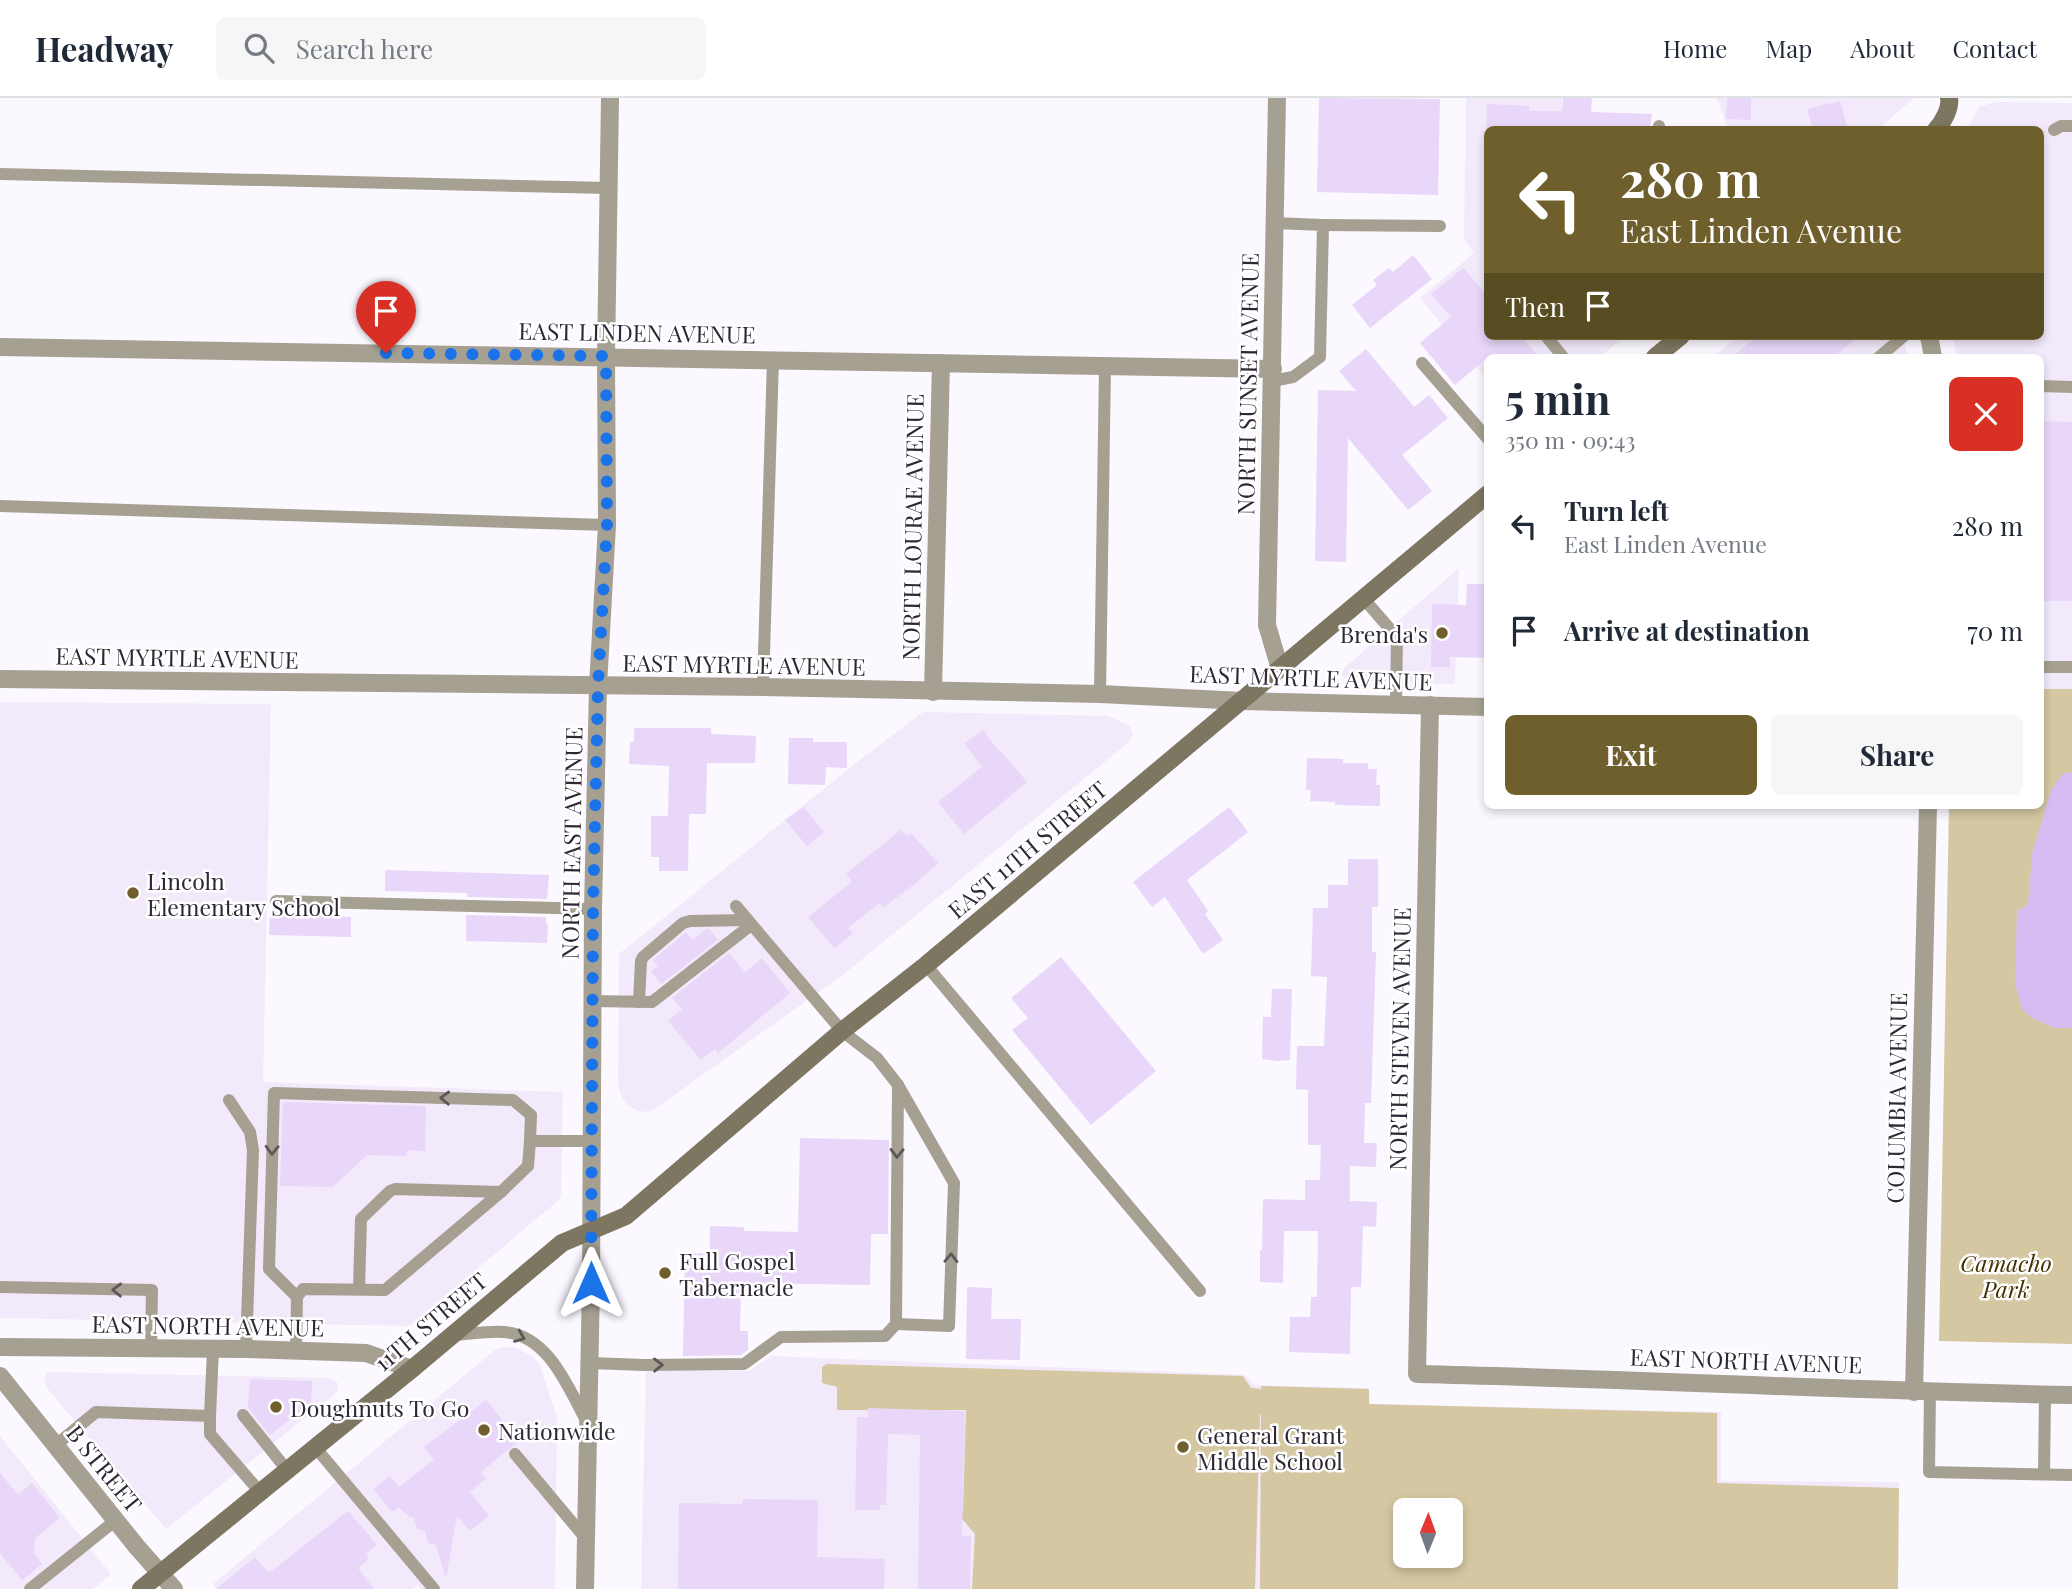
<!DOCTYPE html>
<meta charset="utf-8">
<style>
:root{--surface:#fff;--page:#f6f6f7;--text:#1f2937;--muted:#747a83;--line:#e0e1e3;--accent:#6f5f2c}
body{margin:0;font-family:"Playfair Display",serif;background:var(--page);color:var(--text);height:100vh;display:flex;flex-direction:column;font-size:26px;white-space:nowrap}
*{box-sizing:border-box;margin:0}
p{font-size:23px;color:var(--muted)}
.icon{flex:none;width:38px;height:38px;fill:none;stroke:currentColor;stroke-width:2;stroke-linecap:round;stroke-linejoin:round}
.map{position:relative;flex:1;overflow:hidden}
.details{position:absolute;left:1484px;top:256px;width:560px;height:455px;display:flex;flex-direction:column;background:var(--surface);border-radius:10px;box-shadow:0 4px 10px #0003}
.details>*{flex:none}
.guide{position:absolute;left:1484px;top:28px;width:560px;height:214px;border-radius:10px;box-shadow:0 4px 10px #0003;background:#6f5f2c;color:#fff;overflow:hidden}
.needle{width:46px;rotate:1deg}
.controls{position:absolute;left:1393px;top:1400px;display:grid;gap:14px}
.controls a{display:grid;place-items:center;width:70px;height:70px;border-radius:10px;background:var(--surface);box-shadow:0 4px 10px #0003;font-size:35px}
.pin{position:absolute;display:grid;place-items:center;width:60px;height:60px;color:#fff;margin:-72px -30px;border-radius:50% 50% 50% 0;rotate:-45deg;box-shadow:0 0 7px #0007}
.pin .icon{rotate:45deg}
.me{position:absolute;width:77px;margin:-38px;rotate:0deg;stroke-linejoin:round;filter:drop-shadow(0 0 5px #0008)}
.turn{display:flex;align-items:center;gap:24px;height:147px;padding:0 21px;font-size:32px}
.turn .icon{width:91px;height:91px;stroke-width:2.5}
.turn b{display:block;font-size:49px;line-height:60px}
.then{display:flex;align-items:center;height:66px;padding:0 21px;background:#0003;gap:14px;font-size:26px}
.round{display:grid;place-items:center;flex:none;width:74px;height:74px;border-radius:10px;background:var(--page)}
.headline{display:flex;align-items:center;justify-content:space-between;height:119px;padding:0 21px}
h1{font-size:42px;font-weight:700;line-height:52px}
.primary-button{display:flex;gap:14px;margin-top:auto;padding:14px 21px}
.primary-button a{flex:1;height:80px;border-radius:10px;background:var(--accent);color:#fff;font-size:28px;font-weight:700;line-height:80px;text-align:center}
.primary-button a+a{background:var(--page);color:var(--text)}
ul{padding:0;list-style:none}
li{display:flex;align-items:center;gap:21px;height:105px;padding:0 21px}
li div{flex:1}
li b{display:block;font-size:26px}
li em{font-style:normal}
header{display:flex;align-items:center;gap:42px;box-sizing:border-box;height:98px;padding:0 35px;background:var(--surface);border-bottom:2px solid var(--line)}
header strong{font-size:33px}
nav{display:flex;gap:38px;margin-inline-start:auto;font-size:24px}
.search{width:490px;height:63px;background:var(--page);display:flex;align-items:center;gap:18px;box-sizing:border-box;padding:0 24px;border-radius:10px;color:var(--muted);font-size:26px}
.map>svg:first-child{display:block}
</style>
<header>
<strong>Headway</strong>
<div class="search"><svg class="icon" aria-label="search" viewBox="0 0 24 24"><circle cx="10" cy="10" r="6"/><path d="M15 15l6 6"/></svg>Search here</div>
<nav><a>Home</a><a>Map</a><a>About</a><a>Contact</a></nav>
</header>
<div class="map">
<svg width="2072" height="1491" viewBox="0 0 2072 1491">
<rect width="100%" height="100%" fill="#fbf8ff"/>
<g fill="#f2e9fa" fill-rule="evenodd">
<path d="M 1466,0 L 1562,0 L 1561,31 L 1488,32 L 1488,238 L 1625,238 L 1600,259 L 1488,259 L 1487,281 L 1420,200 L 1474,155 L 1464,141 Z"/>
<path d="M 1717,0 L 1914,0 L 1877,32 L 1728,31 Z"/>
<path d="M 1996,4 L 2072,5 L 2072,591 L 2041,591 L 2040,259 L 1957,259 L 1953,238 L 2040,238 L 2040,32 L 1967,31 L 1979,9 Z"/>
<path d="M 1738,238 L 1903,238 L 1908,259 L 1713,259 Z"/>
<path d="M 1459,470 L 1455,586 L 1352,583 L 1344,580 L 1342,577 L 1344,570 Z"/>
<path d="M 0,604 L 271,606 L 263,984 L 563,994 L 561,1096 L 559,1102 L 409,1228 L 0,1220 Z"/>
<path d="M 923,614 L 1108,618 L 1130,628 L 1133,636 L 1129,644 L 844,876 L 656,1010 L 649,1014 L 639,1013 L 630,1009 L 622,1001 L 618,987 L 619,856 L 866,657 Z"/>
<path d="M 502,1249 L 516,1250 L 532,1258 L 536,1262 L 540,1268 L 557,1320 L 555,1491 L 421,1491 L 418,1487 L 413,1491 L 217,1491 L 213,1486 L 495,1252 Z"/>
<path d="M 771,1258 L 1245,1277 L 1254,1287 L 1369,1290 L 1370,1306 L 1721,1314 L 1721,1383 L 1899,1384 L 1897,1491 L 641,1491 L 646,1272 L 749,1273 ZM 1405,1412 L 1451,1412 L 1451,1458 L 1405,1458 Z"/>
<path d="M 48,1274 L 328,1280 L 337,1284 L 338,1290 L 335,1296 L 166,1431 L 46,1289 L 44,1281 Z"/>
<path d="M 0,1338 L 111,1476 L 93,1491 L 0,1491 Z"/>
</g>
<g fill="#d4c7a1" fill-rule="evenodd">
<path d="M 2041,591 L 2072,591 L 2072,1246 L 1939,1243 L 1949,707 L 2040,707 Z"/>
<path d="M 827,1266 L 1243,1278 L 1251,1290 L 1261,1291 L 1261,1288 L 1369,1291 L 1369,1306 L 1717,1315 L 1717,1385 L 1899,1390 L 1898,1491 L 1260,1491 L 1261,1316 L 1260,1316 L 1255,1491 L 972,1491 L 975,1436 L 963,1422 L 955,1421 L 963,1413 L 966,1312 L 837,1312 L 837,1289 L 822,1285 L 822,1269 ZM 1405,1412 L 1451,1412 L 1451,1458 L 1405,1458 Z"/>
</g>
<path fill="#d9bbf3" d="M 2072,674 L 2072,930 L 2055,930 L 2032,920 L 2022,911 L 2015,885 L 2017,813 L 2028,807 L 2032,756 L 2051,692 L 2063,676 Z"/>
<g fill="#e8d7f9">
<path d="M 1319,0 L 1440,1 L 1438,97 L 1317,94 Z"/>
<path d="M 1563,0 L 1592,0 L 1591,14 L 1652,16 L 1650,32 L 1486,32 L 1487,6 L 1529,8 L 1529,13 L 1562,13 Z"/>
<path d="M 1727,0 L 1751,0 L 1751,22 L 1726,21 Z"/>
<path d="M 1840,3 L 1848,32 L 1813,32 L 1807,11 Z"/>
<path d="M 1413,157 L 1432,181 L 1370,230 L 1352,207 L 1377,187 L 1373,182 L 1389,170 L 1393,174 Z"/>
<path d="M 1463,170 L 1488,198 L 1488,238 L 1521,238 L 1539,259 L 1488,259 L 1455,287 L 1420,245 L 1451,219 L 1431,196 Z"/>
<path d="M 1757,238 L 1859,238 L 1834,259 L 1732,259 Z"/>
<path d="M 1366,251 L 1414,309 L 1429,297 L 1448,320 L 1402,357 L 1432,393 L 1408,412 L 1348,340 L 1346,464 L 1315,463 L 1318,292 L 1356,293 L 1339,273 Z"/>
<path d="M 2040,323 L 2072,324 L 2072,503 L 2040,503 Z"/>
<path d="M 1467,486 L 1488,486 L 1488,560 L 1450,559 L 1450,569 L 1431,569 L 1432,506 L 1466,507 Z"/>
<path d="M 634,630 L 711,630 L 711,636 L 756,638 L 755,665 L 707,665 L 706,716 L 689,716 L 688,773 L 659,773 L 659,759 L 651,759 L 651,718 L 668,718 L 669,668 L 629,666 L 630,644 L 634,644 Z"/>
<path d="M 983,632 L 999,653 L 1000,652 L 1027,684 L 964,736 L 938,704 L 982,669 L 964,645 Z"/>
<path d="M 789,640 L 813,640 L 813,644 L 847,644 L 847,670 L 826,669 L 825,687 L 788,686 Z"/>
<path d="M 1307,660 L 1343,661 L 1343,665 L 1368,665 L 1368,671 L 1377,671 L 1376,687 L 1380,687 L 1380,708 L 1335,707 L 1335,704 L 1310,703 L 1311,692 L 1306,692 Z"/>
<path d="M 803,709 L 824,734 L 807,748 L 785,722 Z"/>
<path d="M 1229,709 L 1248,734 L 1187,782 L 1208,813 L 1205,816 L 1223,842 L 1203,856 L 1165,799 L 1152,809 L 1133,784 Z"/>
<path d="M 901,732 L 907,738 L 911,735 L 938,765 L 917,784 L 883,810 L 880,805 L 848,830 L 853,836 L 834,850 L 808,819 L 852,784 L 846,776 Z"/>
<path d="M 1348,761 L 1378,761 L 1378,809 L 1372,809 L 1372,854 L 1376,854 L 1371,1005 L 1365,1005 L 1364,1045 L 1377,1045 L 1376,1069 L 1350,1068 L 1350,1103 L 1377,1104 L 1376,1129 L 1363,1128 L 1361,1189 L 1351,1189 L 1350,1256 L 1289,1254 L 1290,1219 L 1310,1219 L 1311,1199 L 1317,1199 L 1318,1133 L 1284,1133 L 1283,1185 L 1260,1184 L 1260,1152 L 1262,1152 L 1263,1101 L 1305,1102 L 1305,1082 L 1320,1082 L 1321,1047 L 1308,1047 L 1308,992 L 1296,991 L 1297,948 L 1324,948 L 1327,879 L 1311,878 L 1313,810 L 1328,810 L 1328,787 L 1348,787 Z"/>
<path d="M 385,772 L 549,777 L 547,801 L 467,799 L 467,795 L 385,793 Z"/>
<path d="M 270,816 L 351,819 L 351,839 L 269,837 Z"/>
<path d="M 466,817 L 546,819 L 546,825 L 548,826 L 547,845 L 466,843 Z"/>
<path d="M 706,831 L 709,831 L 718,842 L 661,886 L 651,874 L 658,868 L 653,862 L 686,834 L 693,842 Z"/>
<path d="M 729,855 L 745,874 L 762,860 L 790,895 L 718,955 L 715,951 L 701,962 L 668,923 L 682,911 L 672,900 Z"/>
<path d="M 1061,859 L 1156,973 L 1091,1027 L 1012,932 L 1028,920 L 1011,900 Z"/>
<path d="M 1272,891 L 1292,891 L 1290,962 L 1278,963 L 1262,961 L 1263,919 L 1271,919 Z"/>
<path d="M 283,1004 L 426,1008 L 425,1053 L 407,1052 L 407,1058 L 367,1057 L 333,1089 L 280,1088 Z"/>
<path d="M 800,1040 L 889,1042 L 888,1136 L 871,1136 L 870,1187 L 741,1185 L 740,1233 L 748,1233 L 748,1252 L 741,1257 L 683,1258 L 685,1155 L 710,1156 L 710,1128 L 744,1129 L 744,1133 L 798,1134 Z"/>
<path d="M 967,1189 L 992,1190 L 991,1221 L 1021,1221 L 1020,1262 L 966,1261 Z"/>
<path d="M 250,1281 L 312,1283 L 311,1305 L 270,1337 L 248,1310 Z"/>
<path d="M 486,1302 L 519,1343 L 481,1374 L 486,1381 L 470,1394 L 489,1418 L 470,1433 L 457,1418 L 446,1480 L 436,1447 L 428,1445 L 425,1433 L 417,1431 L 414,1420 L 408,1418 L 399,1409 L 392,1414 L 373,1391 L 390,1378 L 399,1389 L 434,1362 L 424,1349 Z"/>
<path d="M 868,1310 L 965,1313 L 962,1438 L 971,1438 L 970,1491 L 918,1491 L 920,1337 L 888,1336 L 886,1407 L 880,1407 L 880,1412 L 855,1412 L 857,1319 L 868,1319 Z"/>
<path d="M 0,1375 L 18,1397 L 32,1385 L 60,1420 L 35,1440 L 34,1455 L 42,1466 L 22,1482 L 0,1455 Z"/>
<path d="M 743,1401 L 818,1402 L 817,1459 L 885,1461 L 884,1491 L 678,1491 L 679,1405 L 742,1406 Z"/>
<path d="M 348,1413 L 377,1447 L 366,1456 L 369,1461 L 358,1470 L 374,1491 L 216,1491 L 255,1459 L 269,1475 Z"/>
</g>
<g fill="none" stroke-linecap="round" stroke-linejoin="round">
<g stroke="#a5a091" stroke-width="12">
<path d="M 1659,32 L 1659,28"/>
<path d="M 2054,32 L 2061,28 L 2072,28"/>
<path d="M 0,76 L 609,90"/>
<path d="M 1323,127 L 1440,128"/>
<path d="M 1546,238 L 1563,259"/>
<path d="M 1879,259 L 1904,238"/>
<path d="M 1422,265 L 1488,341"/>
<path d="M 1272,283 L 1293,279 L 1320,259 L 1323,127 L 1274,125"/>
<path d="M 2040,288 L 2072,289"/>
<path d="M 0,408 L 607,427"/>
<path d="M 1363,500 L 1397,539 L 1396,606"/>
<path d="M 2040,569 L 2072,569"/>
<path d="M 763,589 L 773,261"/>
<path d="M 1100,596 L 1105,268"/>
<path d="M 276,803 L 593,811"/>
<path d="M 736,808 L 842,933 L 877,960 L 898,987 L 954,1085 L 949,1228 L 896,1226"/>
<path d="M 926,867 L 1200,1193"/>
<path d="M 593,903 L 652,904 L 751,827"/>
<path d="M 639,904 L 641,863 L 643,859 L 683,825 L 690,823 L 748,822"/>
<path d="M 229,1002 L 250,1034 L 253,1052 L 246,1251"/>
<path d="M 0,1189 L 152,1192 L 151,1250"/>
<path d="M 359,1191 L 361,1121 L 390,1093 L 395,1091 L 501,1094"/>
<path d="M 297,1199 L 269,1171 L 274,995 L 513,1002 L 531,1017 L 530,1043"/>
<path d="M 454,1237 C 470,1236 487,1233 503,1234 C 549,1236 569,1292 588,1326"/>
<path d="M 296,1253 L 297,1199 L 303,1191 L 385,1192 L 501,1094 L 528,1068 L 530,1043 L 592,1043"/>
<path d="M 590,1265 L 644,1267 L 744,1266 L 781,1239 L 885,1238 L 896,1226 L 898,987"/>
<path d="M 1930,1294 L 1929,1374 L 2072,1377"/>
<path d="M 243,1317 L 287,1372"/>
<path d="M 210,1318 L 210,1336 L 260,1394"/>
<path d="M 56,1347 L 96,1314 L 210,1318 L 213,1251"/>
<path d="M 315,1349 L 434,1491"/>
<path d="M 515,1356 L 586,1441"/>
<path d="M 2044,1376 L 2045,1297"/>
<path d="M 30,1491 L 116,1422"/>
</g>
<g stroke="#a5a091" stroke-width="18">
<path d="M 1277,0 L 1267,527 L 1280,571"/>
<path d="M 1929,238 L 1933,259"/>
<path d="M 0,249 L 1273,271"/>
<path d="M 0,581 L 763,589 L 1100,596 L 1243,603 L 1488,609"/>
<path d="M 933,594 L 941,265"/>
<path d="M 1430,607 L 1417,1276 C 1636,1281 1854,1293 2072,1297"/>
<path d="M 0,1278 L 137,1449 L 174,1491"/>
<path d="M 1914,1294 L 1928,707"/>
</g>
<g stroke="#a5a091" stroke-width="18">
<path d="M 0,1249 L 246,1251 L 366,1255 L 412,1271"/>
<path d="M 585,1491 L 591,1185 L 593,811 L 598,588 L 607,427 L 606,258 L 610,0"/>
</g>
<g stroke="#7d7660" stroke-width="18">
<path d="M 1936,32 C 1943,24 1951,10 1949,0"/>
<path d="M 1655,259 L 1681,238"/>
<path d="M 141,1491 L 412,1271 L 562,1145 L 626,1118 L 842,933 L 926,867 L 1488,396"/>
</g>
</g>
<defs><path id="oneway-chevron" d="M-2-3.5L2.5 0L-2 3.5" fill="none" stroke-width="1.6" stroke-linecap="round" stroke-linejoin="round" transform="scale(1.75)"/></defs>
<g stroke="#5e5759">
<use href="#oneway-chevron" transform="translate(445 1000) rotate(-178)"/>
<use href="#oneway-chevron" transform="translate(272 1052) rotate(92)"/>
<use href="#oneway-chevron" transform="translate(897 1055) rotate(91)"/>
<use href="#oneway-chevron" transform="translate(951 1160) rotate(-88)"/>
<use href="#oneway-chevron" transform="translate(117 1192) rotate(-179)"/>
<use href="#oneway-chevron" transform="translate(520 1239) rotate(22)"/>
<use href="#oneway-chevron" transform="translate(658 1267) rotate(-1)"/>
</g>
<g fill="none" stroke-linecap="round" stroke-linejoin="round">
<path stroke="#1a73e8" stroke-width="12" stroke-dasharray="0 21.6" d="M 386,255 L 606,258 L 607,427 L 598,588 L 593,811 L 591,1185"/>
</g>
<g fill="#6f5f2c" stroke="#fff" stroke-width="2.5">
<circle cx="1442" cy="535" r="7"/>
<circle cx="133" cy="795" r="7"/>
<circle cx="665" cy="1175" r="7"/>
<circle cx="276" cy="1309" r="7"/>
<circle cx="484" cy="1332" r="7"/>
<circle cx="1183" cy="1349" r="7"/>
</g>
<g text-anchor="middle" dominant-baseline="central" stroke-width="5" stroke-linejoin="round" paint-order="stroke">
<g font-size="23" fill="#2e2734" stroke="#fff">
<text transform="translate(637 234) rotate(1)">EAST LINDEN AVENUE</text>
<text transform="translate(1247 286) rotate(-89)">NORTH SUNSET AVENUE</text>
<text transform="translate(912 429) rotate(-89)">NORTH LOURAE AVENUE</text>
<text transform="translate(177 559) rotate(1)">EAST MYRTLE AVENUE</text>
<text transform="translate(744 566) rotate(1)">EAST MYRTLE AVENUE</text>
<text transform="translate(1311 579) rotate(2)">EAST MYRTLE AVENUE</text>
<text transform="translate(571 745) rotate(-89)">NORTH EAST AVENUE</text>
<text transform="translate(1027 751) rotate(-40)">EAST 11TH STREET</text>
<text transform="translate(1399 941) rotate(-89)">NORTH STEVEN AVENUE</text>
<text transform="translate(1896 1000) rotate(-89)">COLUMBIA AVENUE</text>
<text transform="translate(430 1223) rotate(-40)">11TH STREET</text>
<text transform="translate(208 1227) rotate(1)">EAST NORTH AVENUE</text>
<text transform="translate(1746 1262) rotate(2)">EAST NORTH AVENUE</text>
<text transform="translate(105 1370) rotate(51)">B STREET</text>
</g>
<g font-size="23" fill="#2e2734" stroke="#fff" text-anchor="start">
<text x="1428" y="535" text-anchor="end">Brenda's</text>
<text x="147" y="782">Lincoln<tspan x="147" dy="26">Elementary School</tspan></text>
<text x="679" y="1162">Full Gospel<tspan x="679" dy="26">Tabernacle</tspan></text>
<text x="290" y="1309">Doughnuts To Go</text>
<text x="498" y="1332">Nationwide</text>
<text x="1197" y="1336">General Grant<tspan x="1197" dy="26">Middle School</tspan></text>
</g>
<g font-size="23" font-style="italic" fill="#413200" stroke="#fff">
<text x="2006" y="1164">Camacho<tspan x="2006" dy="26">Park</tspan></text>
</g>
</g>
</svg>
<div class="controls">
<a><svg class="needle" viewBox="-14 -14 28 28"><path d="M0-13l5 13h-10z" fill="#e53935"/><path d="M0 13l5-13h-10z" fill="#747a83"/></svg></a>
</div>
<div class="pin" style="left:386px;top:255px;background:#d93025"><svg class="icon" aria-label="arrive" viewBox="0 0 24 24"><path d="M6 21V4h12l-3 4 3 4H6"/></svg></div>
<svg class="me" style="left:591px;top:1185px" viewBox="-20 -20 40 40"><path d="M0-17L14 15 0 8-14 15z" fill="#1a73e8" stroke="#fff" stroke-width="4"/></svg>
<div class="guide">
<div class="turn"><svg class="icon" aria-label="left" viewBox="0 0 24 24"><path d="M17 20v-9H6M10 6l-5 5 5 5"/></svg><div><b>280 m</b>East Linden Avenue</div></div>
<div class="then">Then<svg class="icon" aria-label="arrive" viewBox="0 0 24 24"><path d="M6 21V4h12l-3 4 3 4H6"/></svg></div>
</div>
<section class="details">
<div class="headline"><div><h1>5 min</h1><p>350 m · 09:43</p></div><a class="round" style="background:#d93025;color:#fff"><svg class="icon" aria-label="close" viewBox="0 0 24 24"><path d="M6 6l12 12M18 6L6 18"/></svg></a></div>
<ul>
<li><svg class="icon" aria-label="left" viewBox="0 0 24 24"><path d="M17 20v-9H6M10 6l-5 5 5 5"/></svg><div><b>Turn left</b><p>East Linden Avenue</p></div><em>280 m</em></li>
<li><svg class="icon" aria-label="arrive" viewBox="0 0 24 24"><path d="M6 21V4h12l-3 4 3 4H6"/></svg><div><b>Arrive at destination</b></div><em>70 m</em></li>
</ul>
<div class="primary-button"><a>Exit</a><a>Share</a></div>
</section>
</div>
